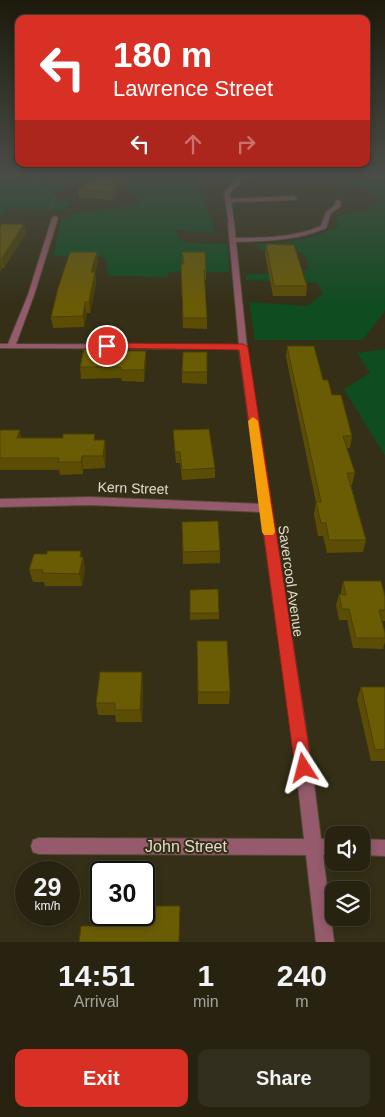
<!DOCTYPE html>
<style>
:root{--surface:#272310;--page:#332f1e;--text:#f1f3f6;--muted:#a4a49f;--line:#434030;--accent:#d93025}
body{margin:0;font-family:Arial,sans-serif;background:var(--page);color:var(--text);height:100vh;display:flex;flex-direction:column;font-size:19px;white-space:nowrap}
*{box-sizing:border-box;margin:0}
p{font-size:16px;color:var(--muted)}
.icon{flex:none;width:28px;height:28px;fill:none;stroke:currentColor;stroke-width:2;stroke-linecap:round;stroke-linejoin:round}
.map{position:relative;height:942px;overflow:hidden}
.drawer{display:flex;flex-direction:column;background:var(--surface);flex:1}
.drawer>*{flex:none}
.banner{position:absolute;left:15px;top:15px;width:355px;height:152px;border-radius:10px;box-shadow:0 2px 8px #0003,0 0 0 1px var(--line);background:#d93025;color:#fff;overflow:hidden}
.buttons{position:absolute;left:325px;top:826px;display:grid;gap:10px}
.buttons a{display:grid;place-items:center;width:45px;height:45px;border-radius:10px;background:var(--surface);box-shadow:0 2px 8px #0003,0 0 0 1px var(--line);font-size:25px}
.speed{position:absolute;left:15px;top:861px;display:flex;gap:10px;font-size:25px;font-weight:700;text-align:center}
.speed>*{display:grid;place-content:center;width:65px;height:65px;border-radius:50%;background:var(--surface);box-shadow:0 2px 8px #0003,0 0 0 1px var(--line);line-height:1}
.speed small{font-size:12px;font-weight:400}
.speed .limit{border:2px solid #111;border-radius:8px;background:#fff;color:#111}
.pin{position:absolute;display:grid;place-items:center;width:42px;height:42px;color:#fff;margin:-21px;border:2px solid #fff;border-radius:50%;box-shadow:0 1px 5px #0007}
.me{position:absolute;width:55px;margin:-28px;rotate:351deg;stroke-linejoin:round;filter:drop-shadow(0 0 4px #0008)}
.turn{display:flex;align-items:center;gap:18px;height:105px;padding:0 15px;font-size:22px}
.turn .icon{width:65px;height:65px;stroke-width:2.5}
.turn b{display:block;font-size:35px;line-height:42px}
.lanes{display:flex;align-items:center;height:48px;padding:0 15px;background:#0003;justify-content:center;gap:25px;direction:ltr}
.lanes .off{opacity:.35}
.eta{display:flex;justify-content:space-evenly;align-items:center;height:85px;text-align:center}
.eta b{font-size:30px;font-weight:800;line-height:35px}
.action{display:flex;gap:10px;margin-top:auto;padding:10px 15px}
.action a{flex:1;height:58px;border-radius:10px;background:var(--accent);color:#fff;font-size:20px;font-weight:800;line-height:58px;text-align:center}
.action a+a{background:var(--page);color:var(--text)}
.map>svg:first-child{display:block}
</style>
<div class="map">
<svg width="385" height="942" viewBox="0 0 385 942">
<rect width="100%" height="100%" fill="#342f16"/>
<g fill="#0f4c20">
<path d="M 0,174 L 203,174 L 198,188 L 205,201 L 216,233 L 176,230 L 180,240 L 189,243 L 228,244 L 229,272 L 170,272 L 167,277 L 109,276 L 105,257 L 53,256 L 61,219 L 79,213 L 139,204 L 137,194 C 107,179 77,172 50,197 L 71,203 L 63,210 L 10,208 L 0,216 Z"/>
<path d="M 333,174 L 385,174 L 385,311 L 363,340 L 255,340 L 249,302 L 307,306 L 323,294 L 317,283 L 246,280 L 246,275 L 309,270 L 305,254 L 291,250 L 260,250 L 255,244 C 290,243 307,241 339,226 L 336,216 L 367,211 L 384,197 L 360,189 Z"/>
<path d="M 385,349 L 385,456 L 344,389 L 370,373 L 357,353 Z"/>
</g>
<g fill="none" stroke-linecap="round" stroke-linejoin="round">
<g stroke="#504b34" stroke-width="2">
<g id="lane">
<path d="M 251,174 L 260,174 L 243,179 L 230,193 L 230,199 L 294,196 L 297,198 L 294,200 L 231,202 L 234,223 L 229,224 L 224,193 L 239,177 Z"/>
<path d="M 338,200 L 341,202 L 340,207 L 331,213 L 326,228 C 296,241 265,241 233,242 L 230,240 L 233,238 C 263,238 293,238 321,226 L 326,212 L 334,206 L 335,202 Z"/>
</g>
</g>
<g stroke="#504b34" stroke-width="2">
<g id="street">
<path d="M 55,216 L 58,218 L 34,295 L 16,344 L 239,345 L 228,223 L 231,221 L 234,223 L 247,347 L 312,768 L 321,839 L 334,839 L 334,855 L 323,855 L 334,942 L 316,942 L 306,855 L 39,854 L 33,852 L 31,846 L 33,840 L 39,838 L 304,839 L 296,768 L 261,512 L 90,505 L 0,507 L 0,499 L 90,497 L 260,504 L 239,349 L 0,348 L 0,344 L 8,344 L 28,295 L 52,218 Z"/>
<path d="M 361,839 L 385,840 L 385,856 L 361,855 Z"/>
</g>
</g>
<path stroke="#817d69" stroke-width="2" stroke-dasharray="0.5 2" stroke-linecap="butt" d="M 28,174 L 35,184 L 54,197 L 50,209"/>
<use href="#lane" fill="#955a6c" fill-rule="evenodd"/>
<use href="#street" fill="#955a6c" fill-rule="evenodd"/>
</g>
<g fill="#5b4e04">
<path d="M 127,182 L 112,200 L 79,198 L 78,189 Z"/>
<path d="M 0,228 L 26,233 L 4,268 L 2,268 L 0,272 Z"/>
<path d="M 266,244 L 307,286 L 306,296 L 273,296 L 265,254 Z"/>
<path d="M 182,252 L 206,270 L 206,280 L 204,280 L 207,318 L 207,329 L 183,328 L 181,273 L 182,264 Z"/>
<path d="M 98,262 L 95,272 L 96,283 L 90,313 L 87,313 L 84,327 L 53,328 L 51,317 Z"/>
<path d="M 287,346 L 323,380 L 332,395 L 352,436 L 350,448 L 347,448 L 355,473 L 352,485 L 351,485 L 366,540 L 363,552 L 327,553 L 323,536 L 318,536 L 314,514 L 316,502 L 286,357 Z"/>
<path d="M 99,349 L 99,351 L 146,362 L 144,382 L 122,381 L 121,378 L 81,379 L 80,367 Z"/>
<path d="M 207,352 L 207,384 L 182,383 L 182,372 Z"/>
<path d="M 173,430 L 215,468 L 215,478 L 182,480 L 180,463 L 176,463 Z"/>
<path d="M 0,431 L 21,438 L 63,438 L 96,440 L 106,452 L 105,468 L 83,469 L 83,474 L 60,475 L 59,470 L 0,470 Z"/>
<path d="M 182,522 L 220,551 L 220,563 L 183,564 Z"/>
<path d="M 83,557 L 85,569 L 82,586 L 45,586 L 44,582 L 33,582 L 29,570 Z"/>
<path d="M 343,581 L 385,596 L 385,621 L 382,621 L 385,633 L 385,642 L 383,649 L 353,648 L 347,620 L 339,620 L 336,605 L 339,594 L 341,594 L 341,592 Z"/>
<path d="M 190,590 L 219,613 L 219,619 L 190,620 Z"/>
<path d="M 197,641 L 230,692 L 229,704 L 198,704 Z"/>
<path d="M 142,672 L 143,685 L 142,722 L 116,722 L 115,715 L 98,715 L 96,703 Z"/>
<path d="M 361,687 L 385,687 L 385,761 L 371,761 L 357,699 Z"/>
</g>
<g fill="#4a4004">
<path d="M 127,174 L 127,182 L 112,200 L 111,192 Z"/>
<path d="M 24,224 L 26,233 L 4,268 L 2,258 Z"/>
<path d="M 97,252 L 98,262 L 92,283 L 91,272 Z"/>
<path d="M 0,258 L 2,268 L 0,272 Z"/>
<path d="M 95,272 L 96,283 L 90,313 L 89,302 Z"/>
<path d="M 85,302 L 87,313 L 84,327 L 83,316 Z"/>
<path d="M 146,351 L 146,362 L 144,382 L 144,370 Z"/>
<path d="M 20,430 L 22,443 L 17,438 Z"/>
<path d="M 105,440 L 106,452 L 105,468 L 103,456 Z"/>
<path d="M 82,456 L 83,469 L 83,474 L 81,462 Z"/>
<path d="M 81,551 L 82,560 L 83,557 L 85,569 L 82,586 L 79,574 Z"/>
<path d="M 142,672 L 143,685 L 142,722 L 140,710 Z"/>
</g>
<g fill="#6a5b05" stroke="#4a4004">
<path d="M 96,174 L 127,174 L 111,192 L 78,189 Z"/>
<path d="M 2,224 L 24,224 L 2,258 L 0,259 L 0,228 Z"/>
<path d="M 266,244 L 294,245 L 307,286 L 274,286 Z"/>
<path d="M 70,252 L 97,252 L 91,272 L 95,272 L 89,302 L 85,302 L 83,316 L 51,317 L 58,288 Z"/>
<path d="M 182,252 L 205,252 L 206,270 L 204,270 L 207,318 L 183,318 L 181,264 L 184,264 Z"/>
<path d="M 287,346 L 314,346 L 323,380 L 328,380 L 332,395 L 341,395 L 352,436 L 343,436 L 355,473 L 347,473 L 366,540 L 329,540 L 326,523 L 321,523 L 316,502 L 321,502 Z"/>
<path d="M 84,349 L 99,349 L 99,351 L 146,351 L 144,370 L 121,370 L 121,367 L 80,367 Z"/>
<path d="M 183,352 L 207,352 L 207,372 L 182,372 Z"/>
<path d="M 209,429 L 215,468 L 182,470 L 180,452 L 175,452 L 173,430 Z"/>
<path d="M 0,430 L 20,430 L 17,438 L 63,438 L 63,434 L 95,434 L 94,440 L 105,440 L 103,456 L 82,456 L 81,462 L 58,462 L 59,458 L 0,458 Z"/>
<path d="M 218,521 L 220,551 L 183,552 L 182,522 Z"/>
<path d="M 47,551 L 81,551 L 80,557 L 83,557 L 79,574 L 42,573 L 43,570 L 29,570 L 34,554 L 47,554 Z"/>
<path d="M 343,581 L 381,581 L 385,596 L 385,610 L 379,610 L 385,633 L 385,638 L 356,638 L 349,609 L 342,609 L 339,594 L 346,595 Z"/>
<path d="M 218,589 L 219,613 L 190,613 L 190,590 Z"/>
<path d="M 197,641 L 227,641 L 230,692 L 198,692 Z"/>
<path d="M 100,672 L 142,672 L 140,710 L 115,710 L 115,703 L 96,703 Z"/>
<path d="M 361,687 L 385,687 L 385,749 L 375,750 Z"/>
<path d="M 144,906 L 180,906 L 179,942 L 79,942 L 81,926 L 103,926 L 104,915 L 144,915 Z"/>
</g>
<linearGradient id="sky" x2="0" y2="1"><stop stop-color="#1d1a0c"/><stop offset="0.57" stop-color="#4a4d47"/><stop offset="1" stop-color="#4a4d47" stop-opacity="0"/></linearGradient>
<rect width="385" height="306" fill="url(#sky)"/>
<path fill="#d93025" stroke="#8d1f18" d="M 107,343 L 243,344 L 248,347 L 312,768 L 310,774 L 304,777 L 298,774 L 295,768 L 239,350 L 104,348 L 103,346 Z"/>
<path fill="#f59e0b" d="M 253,417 L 258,421 L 275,532 L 273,535 L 264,535 L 262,532 L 248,421 Z"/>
<g text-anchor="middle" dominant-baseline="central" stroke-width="4" stroke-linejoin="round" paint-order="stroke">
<g font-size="14" fill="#e0ddcf" stroke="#342f16">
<text transform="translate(133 488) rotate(2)">Kern Street</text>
<text transform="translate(291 581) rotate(82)">Savercool Avenue</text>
</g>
<g font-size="16" fill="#e0ddcf" stroke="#342f16">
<text x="186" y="846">John Street</text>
</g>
</g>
</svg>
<div class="buttons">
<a><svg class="icon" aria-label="sound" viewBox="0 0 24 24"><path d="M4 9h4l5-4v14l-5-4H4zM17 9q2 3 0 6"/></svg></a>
<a><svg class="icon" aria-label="layers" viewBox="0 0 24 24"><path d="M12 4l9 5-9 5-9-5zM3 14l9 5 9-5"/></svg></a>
</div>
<div class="speed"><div>29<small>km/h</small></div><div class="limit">30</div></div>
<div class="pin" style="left:107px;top:346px;background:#d93025"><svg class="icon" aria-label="arrive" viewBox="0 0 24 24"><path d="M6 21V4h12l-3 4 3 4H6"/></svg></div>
<svg class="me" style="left:304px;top:768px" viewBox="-20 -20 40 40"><path d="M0-17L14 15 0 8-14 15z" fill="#d93025" stroke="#fff" stroke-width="4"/></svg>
<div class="banner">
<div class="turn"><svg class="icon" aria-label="left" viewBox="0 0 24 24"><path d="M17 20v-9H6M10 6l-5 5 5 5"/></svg><div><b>180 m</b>Lawrence Street</div></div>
<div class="lanes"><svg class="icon" aria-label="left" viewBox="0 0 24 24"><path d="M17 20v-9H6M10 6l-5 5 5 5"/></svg><svg class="icon off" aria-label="ahead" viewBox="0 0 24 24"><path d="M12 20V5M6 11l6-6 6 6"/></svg><svg class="icon off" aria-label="right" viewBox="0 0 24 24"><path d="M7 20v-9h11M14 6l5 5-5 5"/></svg></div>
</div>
</div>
<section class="drawer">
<div class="eta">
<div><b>14:51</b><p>Arrival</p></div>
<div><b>1</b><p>min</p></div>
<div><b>240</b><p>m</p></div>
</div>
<div class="action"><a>Exit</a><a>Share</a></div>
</section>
